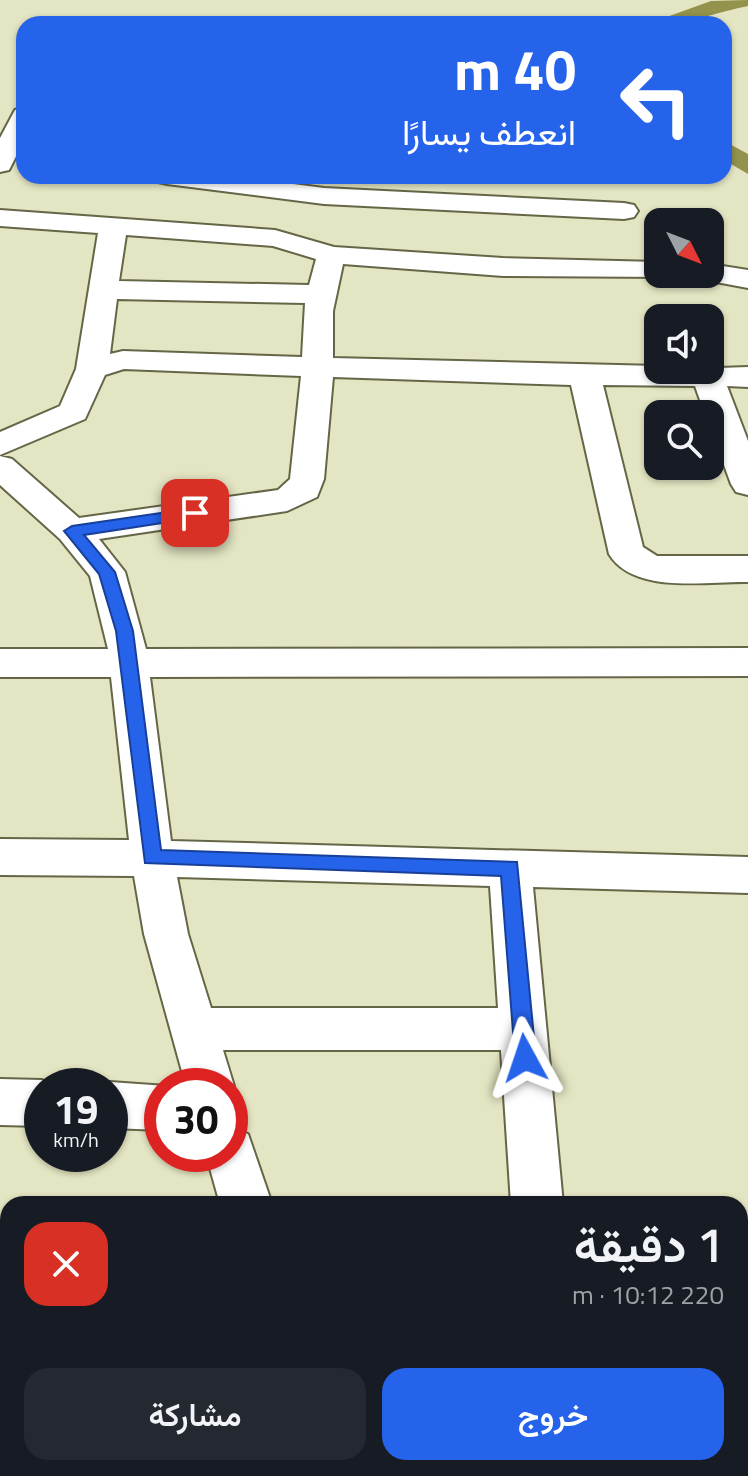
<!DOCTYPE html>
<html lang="ar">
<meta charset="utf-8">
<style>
:root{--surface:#171b24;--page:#242831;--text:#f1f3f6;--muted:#9ea1a6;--accent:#2563eb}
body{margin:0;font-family:"Titillium Web",Vazirmatn,sans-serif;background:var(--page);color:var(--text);direction:rtl;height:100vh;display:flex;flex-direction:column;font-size:30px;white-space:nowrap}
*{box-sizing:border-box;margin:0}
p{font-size:26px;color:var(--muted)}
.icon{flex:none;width:44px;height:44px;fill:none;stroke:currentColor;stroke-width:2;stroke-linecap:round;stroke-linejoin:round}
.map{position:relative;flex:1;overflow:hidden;direction:ltr}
.side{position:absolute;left:0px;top:1196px;width:748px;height:280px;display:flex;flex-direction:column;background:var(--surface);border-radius:24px 24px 0 0;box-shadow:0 2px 6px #0004;direction:rtl}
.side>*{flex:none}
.top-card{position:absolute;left:16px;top:16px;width:716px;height:168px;border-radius:24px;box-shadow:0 2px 6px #0004;direction:rtl;background:#2563eb;color:#fff;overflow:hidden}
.needle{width:52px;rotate:132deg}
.controls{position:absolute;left:644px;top:208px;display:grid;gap:16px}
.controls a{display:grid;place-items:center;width:80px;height:80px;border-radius:16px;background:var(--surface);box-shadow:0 2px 6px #0004;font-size:40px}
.speed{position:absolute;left:24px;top:1068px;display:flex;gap:16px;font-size:40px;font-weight:700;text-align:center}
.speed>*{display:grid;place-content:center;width:104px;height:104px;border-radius:50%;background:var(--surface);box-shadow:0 2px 6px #0004;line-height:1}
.speed small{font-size:20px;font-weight:400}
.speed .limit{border:12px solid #d22;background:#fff;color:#111}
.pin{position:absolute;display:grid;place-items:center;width:68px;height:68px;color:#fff;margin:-34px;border-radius:16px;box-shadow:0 4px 12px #0006}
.me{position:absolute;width:88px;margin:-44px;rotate:355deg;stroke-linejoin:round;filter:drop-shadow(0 0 6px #0008)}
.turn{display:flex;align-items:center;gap:28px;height:168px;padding:0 24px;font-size:36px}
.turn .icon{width:104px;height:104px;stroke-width:2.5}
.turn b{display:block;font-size:56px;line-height:68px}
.round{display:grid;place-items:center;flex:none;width:84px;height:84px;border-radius:24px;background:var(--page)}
.headline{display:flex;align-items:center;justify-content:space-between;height:136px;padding:0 24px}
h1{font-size:48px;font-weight:600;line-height:60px}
.primary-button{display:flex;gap:16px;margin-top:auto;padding:16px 24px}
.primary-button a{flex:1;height:92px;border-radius:24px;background:var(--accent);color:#fff;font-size:32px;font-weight:600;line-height:92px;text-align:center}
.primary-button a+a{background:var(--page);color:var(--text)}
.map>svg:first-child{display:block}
</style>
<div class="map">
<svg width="748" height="1476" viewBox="0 0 748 1476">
<rect width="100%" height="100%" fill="#e4e5c2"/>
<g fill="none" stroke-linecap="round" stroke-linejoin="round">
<g fill="#93934c" fill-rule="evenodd">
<path d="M 748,0 L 748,6 C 717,12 690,24 658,24 L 661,19 L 711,1 Z"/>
<path d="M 724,141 L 748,154 L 748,174 L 724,160 Z"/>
</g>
<g stroke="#656647" stroke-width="4">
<g id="minor">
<path d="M 24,107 L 24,141 L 9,170 L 0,172 L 0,138 L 15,110 Z"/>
<path d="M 154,176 L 230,176 L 324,188 L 624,203 L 634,205 L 638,211 L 634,217 L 624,219 L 324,204 L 167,184 L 158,182 Z"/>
<path d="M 0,210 L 275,230 L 334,247 L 503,258 L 658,262 L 658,274 L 670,274 L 668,277 L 503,276 L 343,264 L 333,311 L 333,358 L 658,366 L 658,370 L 748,367 L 748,387 L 727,386 L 748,441 L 748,495 L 736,492 L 731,484 L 710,427 L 710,414 L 705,414 L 695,386 L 603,385 L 643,547 L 657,556 L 748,556 L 748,582 C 707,581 634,595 609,554 L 571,385 L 333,377 L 324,479 L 317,497 L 287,511 L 99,539 L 125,572 L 146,649 L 748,648 L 748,676 L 150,677 L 171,841 L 748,857 L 748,893 L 533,887 L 563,1204 L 511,1204 L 501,1050 L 223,1050 L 234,1086 L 230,1095 L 230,1086 L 186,1086 L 144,934 L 134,876 L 0,875 L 0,839 L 129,840 L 111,677 L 0,677 L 0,649 L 108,649 L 90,576 L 60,539 L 0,485 L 0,456 L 12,459 L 79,518 L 278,490 L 290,479 L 301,376 L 124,369 L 105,375 L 85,419 L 0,455 L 0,432 L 60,406 L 76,369 L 98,233 L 0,226 ZM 126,235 L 273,246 L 316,259 L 309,285 L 119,281 ZM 117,299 L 305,303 L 302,357 L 123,351 L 110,354 ZM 177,877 L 490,886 L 498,1008 L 211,1008 L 188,934 Z"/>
<path d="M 710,264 L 748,270 L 748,288 L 700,279 L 696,274 L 710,274 Z"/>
<path d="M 0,1079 L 42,1080 L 57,1086 L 42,1086 L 42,1126 L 0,1125 Z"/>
<path d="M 110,1082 L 167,1086 L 162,1086 L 162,1130 L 110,1128 L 110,1086 L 100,1086 Z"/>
<path d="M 230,1127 L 248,1134 L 272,1204 L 220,1204 L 206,1154 L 230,1154 Z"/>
<rect x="0" y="1331" width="8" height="54"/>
<path d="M 748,1332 L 748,1398 L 740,1402 L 740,1335 Z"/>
<path d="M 273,1468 L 331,1468 L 333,1476 L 275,1476 Z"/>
<path d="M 506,1468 L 564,1468 L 563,1476 L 505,1476 Z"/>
<path d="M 661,1468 L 720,1468 L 716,1476 L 658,1476 Z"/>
</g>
</g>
<use href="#minor" fill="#fff" fill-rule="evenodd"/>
</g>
<path fill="#2563eb" stroke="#184099" stroke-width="2" d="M 195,508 L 203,513 L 201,517 L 84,535 L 115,572 L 133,631 L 161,850 L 517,862 L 536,1058 L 533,1065 L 525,1068 L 518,1065 L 515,1058 L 501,876 L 145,863 L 116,631 L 99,574 L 64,531 L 72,526 Z"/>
</svg>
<div class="controls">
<a><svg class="needle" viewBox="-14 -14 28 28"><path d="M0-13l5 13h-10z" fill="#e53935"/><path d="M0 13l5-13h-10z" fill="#9ea1a6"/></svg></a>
<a><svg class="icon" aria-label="sound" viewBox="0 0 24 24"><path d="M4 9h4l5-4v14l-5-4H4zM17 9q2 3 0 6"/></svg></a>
<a><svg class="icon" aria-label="search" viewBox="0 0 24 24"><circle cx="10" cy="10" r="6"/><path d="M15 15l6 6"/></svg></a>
</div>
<div class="speed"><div>19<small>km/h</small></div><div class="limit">30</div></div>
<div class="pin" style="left:195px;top:513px;background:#d93025"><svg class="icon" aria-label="arrive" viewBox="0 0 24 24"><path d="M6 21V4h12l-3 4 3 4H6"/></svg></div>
<svg class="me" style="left:525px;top:1058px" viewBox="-20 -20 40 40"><path d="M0-17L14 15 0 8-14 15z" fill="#2563eb" stroke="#fff" stroke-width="4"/></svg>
<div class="top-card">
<div class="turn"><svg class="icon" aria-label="left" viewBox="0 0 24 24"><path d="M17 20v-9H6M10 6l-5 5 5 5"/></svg><div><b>40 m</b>انعطف يسارًا</div></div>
</div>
<section class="side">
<div class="headline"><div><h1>1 دقيقة</h1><p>220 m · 10:12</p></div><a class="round" style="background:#d93025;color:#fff"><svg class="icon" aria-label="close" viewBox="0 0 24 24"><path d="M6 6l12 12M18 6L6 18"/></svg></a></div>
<div class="primary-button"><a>خروج</a><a>مشاركة</a></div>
</section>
</div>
